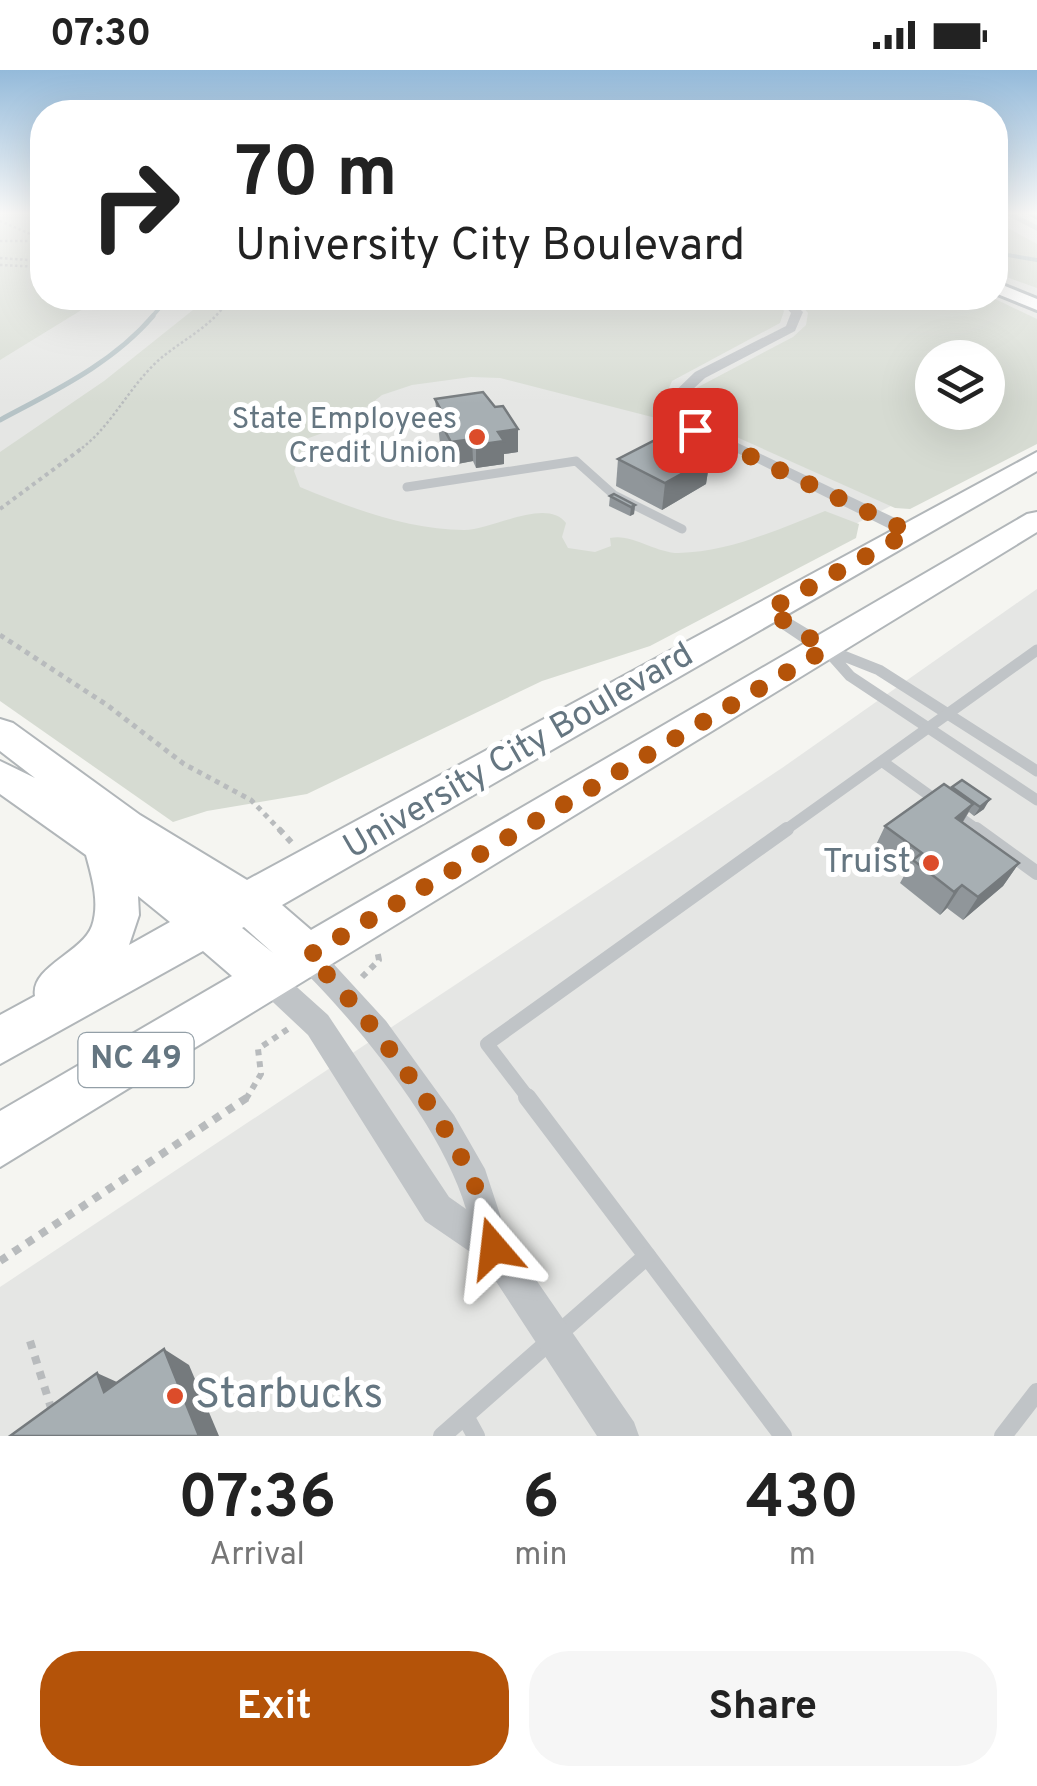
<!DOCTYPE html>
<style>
:root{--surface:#fff;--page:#f6f6f6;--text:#222;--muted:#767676;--accent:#b45309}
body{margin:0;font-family:Overpass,sans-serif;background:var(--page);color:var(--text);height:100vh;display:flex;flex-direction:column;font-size:38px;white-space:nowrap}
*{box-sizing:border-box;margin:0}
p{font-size:32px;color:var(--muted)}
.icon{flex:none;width:55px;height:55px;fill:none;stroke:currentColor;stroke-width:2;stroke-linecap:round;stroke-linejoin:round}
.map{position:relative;height:1366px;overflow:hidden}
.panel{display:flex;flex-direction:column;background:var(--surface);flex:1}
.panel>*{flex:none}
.hud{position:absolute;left:30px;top:30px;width:978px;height:210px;border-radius:40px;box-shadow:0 10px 40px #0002;background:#fff;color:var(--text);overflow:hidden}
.controls{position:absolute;left:915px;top:270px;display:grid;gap:20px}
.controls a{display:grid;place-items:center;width:90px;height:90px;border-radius:50%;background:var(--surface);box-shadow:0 10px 40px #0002;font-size:50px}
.pin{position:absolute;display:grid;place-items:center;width:85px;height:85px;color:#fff;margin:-42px;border-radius:20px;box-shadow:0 5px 15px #0006}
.me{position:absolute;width:110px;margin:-55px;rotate:343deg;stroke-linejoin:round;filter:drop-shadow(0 0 8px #0008)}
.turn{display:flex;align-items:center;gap:35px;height:210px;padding:0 40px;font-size:45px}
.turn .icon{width:130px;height:130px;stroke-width:2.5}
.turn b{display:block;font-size:70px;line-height:85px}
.eta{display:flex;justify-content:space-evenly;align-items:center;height:170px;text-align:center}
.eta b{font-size:60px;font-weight:700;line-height:70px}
.cta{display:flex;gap:20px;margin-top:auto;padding:20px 40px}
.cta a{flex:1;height:115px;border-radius:40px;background:var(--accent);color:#fff;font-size:40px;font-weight:700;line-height:115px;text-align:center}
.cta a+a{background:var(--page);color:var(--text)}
.status{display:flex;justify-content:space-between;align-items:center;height:70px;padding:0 50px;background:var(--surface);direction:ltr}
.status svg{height:28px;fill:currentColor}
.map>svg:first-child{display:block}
</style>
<div class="status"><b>07:30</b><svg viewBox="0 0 49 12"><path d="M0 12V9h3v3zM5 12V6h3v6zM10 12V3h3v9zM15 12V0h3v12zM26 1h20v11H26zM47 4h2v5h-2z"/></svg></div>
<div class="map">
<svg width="1037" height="1366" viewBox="0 0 1037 1366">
<rect width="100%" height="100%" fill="#f5f5f1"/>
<g fill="#e5e6e4" fill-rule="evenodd">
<path d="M 0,142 L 42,142 L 42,228 L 995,228 L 995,142 L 1037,142 L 1037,362 L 806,479 L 0,625 ZM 932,288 L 988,288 L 988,342 L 932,342 Z"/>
<path d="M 1037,519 L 1037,1366 L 0,1366 L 0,1217 L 782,698 Z"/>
</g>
<g fill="#d6dbd2" fill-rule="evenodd">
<path d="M 0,142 L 42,142 L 42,228 L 101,228 L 0,290 Z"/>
<path d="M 995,151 L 1037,174 L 1037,218 L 995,203 Z"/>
<path d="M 208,228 L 773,228 L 784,241 L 780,253 L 672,311 L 656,348 L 500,308 L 471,307 L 412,315 L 382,325 L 342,356 L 306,369 L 294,401 L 300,417 C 350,438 410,460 464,460 C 493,460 546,427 566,453 L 562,467 L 568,478 L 595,482 L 611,476 L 610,468 C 632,463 655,483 679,483 C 730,482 779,459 825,441 L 859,454 L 856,468 L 650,576 L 542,611 L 307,724 L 207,741 L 173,752 L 0,631 L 0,382 L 104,311 Z"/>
<path d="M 795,228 L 993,228 L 1037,249 L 1037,374 L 910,439 L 895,438 L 685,344 L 679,335 L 683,325 L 793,267 L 806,255 L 808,243 ZM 932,288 L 988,288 L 988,342 L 932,342 Z"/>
</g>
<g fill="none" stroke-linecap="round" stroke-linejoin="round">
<g stroke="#b6c3c6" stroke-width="4">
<path d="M 32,142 L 42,145"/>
<path d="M 995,183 L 1037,190"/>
<path d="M 150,249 L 168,228"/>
</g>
<path stroke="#b6c3c6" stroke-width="5" d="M 0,350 C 54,321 112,294 153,246"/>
<g stroke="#b0b6ba" stroke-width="6">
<path id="secondary" d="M 995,212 L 1037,229 L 1037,240 L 995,223 Z"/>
</g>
<g stroke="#b1b6b9" stroke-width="4">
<path id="primary" d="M 1037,382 L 1037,401 L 282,835 L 311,860 L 1027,444 L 1037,442 L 1037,462 L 0,1097 L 0,1041 L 232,906 L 203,881 L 0,994 L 0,945 L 35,926 C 30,897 82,883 92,856 C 100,833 92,807 86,785 L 0,724 L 0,691 L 35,708 L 0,681 L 0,649 L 13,653 L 140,745 L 247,810 ZM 138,826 L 170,852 L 129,875 L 139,845 ZM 244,857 L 273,883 L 242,858 Z"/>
</g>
<g stroke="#b8bbbd" stroke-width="2.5" stroke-dasharray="2.5 2.5" stroke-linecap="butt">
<path d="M 0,151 L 42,169"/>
<path d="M 0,171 L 42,171"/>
<path d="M 0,188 L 42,191"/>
<path d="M 0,195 L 42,197"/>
<path d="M 78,381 C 112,357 128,317 160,289 C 183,269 214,256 229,228"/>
</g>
<path stroke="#b8bbbd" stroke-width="4" stroke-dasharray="4 4" stroke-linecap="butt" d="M 0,439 L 81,379"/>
<path stroke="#b8bbbd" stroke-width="5" stroke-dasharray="5 5" stroke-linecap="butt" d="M 0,565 L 107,635 L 184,694 L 251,730 L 281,761"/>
<g stroke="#b8bbbd" stroke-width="6" stroke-dasharray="6 6" stroke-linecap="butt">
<path d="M 279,759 L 292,773"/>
<path d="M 362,907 L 379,890 L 377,880"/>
<path d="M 246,1029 L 261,1004 L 258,979 L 288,959"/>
</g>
<g stroke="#b8bbbd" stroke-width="8" stroke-dasharray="8 8" stroke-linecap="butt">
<path d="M 0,1191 L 248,1027"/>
<path d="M 30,1271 L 52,1341"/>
</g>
<path stroke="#c0c4c7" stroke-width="5" d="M 1006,142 L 1037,158"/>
<path stroke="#c0c4c7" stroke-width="9" d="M 407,417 L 576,391 L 614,425 L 682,459"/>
<g stroke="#c0c4c7" stroke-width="11">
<path d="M 883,692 L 940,733"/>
<path d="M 1037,701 L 879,600 L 826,579 L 850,606 L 1037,730"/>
<path d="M 955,744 L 979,761"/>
<path d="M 784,761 L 1037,580"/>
</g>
<g stroke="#c0c4c7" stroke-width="14">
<path d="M 976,759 L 1037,803"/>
<path d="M 529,1029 L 487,974 L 787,759"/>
</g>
<g stroke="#c0c4c7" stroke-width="18">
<path d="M 527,1027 L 783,1366"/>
<path d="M 465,1346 L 476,1366"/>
<path d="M 442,1366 L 647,1186"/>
<path d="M 1003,1366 L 1037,1322"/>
</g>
<g fill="#c0c4c7" fill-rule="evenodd">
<path d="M 778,228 L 789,228 L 803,242 L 795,261 L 705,308 L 677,334 L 679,345 L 916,458 L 916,466 L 904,466 L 665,347 L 663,333 L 695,302 L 786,256 L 791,243 Z"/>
<path d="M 768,535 L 833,574 L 836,579 L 833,584 L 819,584 L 761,545 L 761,537 Z"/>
<path d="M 308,874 L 318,877 L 386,951 L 454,1045 L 485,1099 L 508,1169 L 634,1352 L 639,1366 L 597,1366 L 482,1190 L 425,1151 L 308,965 L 259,919 L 255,910 L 259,901 L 269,897 L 279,901 L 328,945 L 449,1127 L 466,1139 C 442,1057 358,954 298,895 L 294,886 L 298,877 Z"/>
</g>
<use href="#secondary" fill="#fff" fill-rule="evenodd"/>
<use href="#primary" fill="#fff" fill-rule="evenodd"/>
</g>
<g fill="#90969a">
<path d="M 1024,142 L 1037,142 L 1037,150 Z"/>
<path d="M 435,329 L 518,382 L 504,384 L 504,394 L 476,398 L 473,391 L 452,395 L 440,373 Z"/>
<path d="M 710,388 L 706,414 L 662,440 L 616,416 L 618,389 Z"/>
<path d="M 610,426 L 635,435 L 634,444 L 630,446 L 609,436 Z"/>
<path d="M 952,717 L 984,739 L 974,746 L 969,742 L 963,752 L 1019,793 L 1003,816 L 963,850 L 947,838 L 940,845 L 900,813 L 905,804 L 874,779 L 885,756 L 951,719 Z"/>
</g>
<g fill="#757a7d">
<path d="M 518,359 L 518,382 L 504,384 L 504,394 L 476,398 L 476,375 L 498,362 Z"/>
<path d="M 472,369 L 473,391 L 452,395 L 451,372 Z"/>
<path d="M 710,388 L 706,414 L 662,440 L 665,413 Z"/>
<path d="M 635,435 L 634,444 L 630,446 L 631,437 Z"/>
<path d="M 990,729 L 984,739 L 974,746 L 980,737 Z"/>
<path d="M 973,734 L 959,758 L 956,748 Z"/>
<path d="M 1019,793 L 1003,816 L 963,850 L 978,827 Z"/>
<path d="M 962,815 L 947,838 L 940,845 L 954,822 Z"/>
<path d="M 164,1279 L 189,1295 L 219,1366 L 199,1366 Z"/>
<path d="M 97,1303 L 128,1317 L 104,1322 Z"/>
</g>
<g fill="#a7afb3" stroke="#757a7d" stroke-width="2.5">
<path d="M 483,322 L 495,337 L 503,336 L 518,359 L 498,362 L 504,371 L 476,375 L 472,369 L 451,372 L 439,350 L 446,349 L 435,329 Z"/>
<path d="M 663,366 L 710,388 L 665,413 L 618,389 Z"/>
<path d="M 614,424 L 635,435 L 631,437 L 610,426 Z"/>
<path d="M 962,710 L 990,729 L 980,737 L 952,717 Z"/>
<path d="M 944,714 L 973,734 L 956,748 L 1019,793 L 978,827 L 962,815 L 954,822 L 913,790 L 922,783 L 885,756 Z"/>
<path d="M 164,1279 L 199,1366 L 10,1366 L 97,1303 L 104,1322 Z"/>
</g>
<linearGradient id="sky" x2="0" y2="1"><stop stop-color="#94bada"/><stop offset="0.43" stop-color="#fafaf9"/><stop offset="1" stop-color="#fafaf9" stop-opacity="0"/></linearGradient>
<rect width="1037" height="333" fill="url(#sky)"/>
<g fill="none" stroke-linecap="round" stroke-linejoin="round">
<path stroke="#b45309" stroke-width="18" stroke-dasharray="0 32.4" d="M 494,1178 C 487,1156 482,1132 473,1111 C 446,1049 358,931 308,886 L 826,579 L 768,540 L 910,462 L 695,360"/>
</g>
<g fill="#dc4c2a" stroke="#fff" stroke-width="4">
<circle cx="477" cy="367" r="10"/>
<circle cx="931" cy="793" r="10"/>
<circle cx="175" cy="1326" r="10"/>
</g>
<g text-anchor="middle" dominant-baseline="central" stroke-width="10" stroke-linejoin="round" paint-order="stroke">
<g font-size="30" fill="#657681" stroke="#fff" text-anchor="end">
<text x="457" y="350">State Employees<tspan x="457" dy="34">Credit Union</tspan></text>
</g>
<rect fill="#fff" stroke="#939fa7" stroke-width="2.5" x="78.5" y="963" width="115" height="54" rx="8"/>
<g font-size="32" font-weight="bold" fill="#657681">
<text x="136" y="990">NC 49</text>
</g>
<g font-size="35" fill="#657681" stroke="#fff">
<text transform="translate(519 682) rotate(-30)">University City Boulevard</text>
</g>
<g font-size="35" fill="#657681" stroke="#fff" text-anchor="end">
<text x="911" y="793">Truist</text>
</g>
<g font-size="42" fill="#657681" stroke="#fff" text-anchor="start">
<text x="195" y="1326">Starbucks</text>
</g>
</g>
</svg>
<div class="controls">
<a><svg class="icon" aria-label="layers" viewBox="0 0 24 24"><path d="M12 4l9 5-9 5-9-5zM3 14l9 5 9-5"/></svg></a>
</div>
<div class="pin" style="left:695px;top:360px;background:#d93025"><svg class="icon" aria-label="arrive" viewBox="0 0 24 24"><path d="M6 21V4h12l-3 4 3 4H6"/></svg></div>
<svg class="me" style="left:494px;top:1178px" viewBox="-20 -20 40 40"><path d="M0-17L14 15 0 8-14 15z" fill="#b45309" stroke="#fff" stroke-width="4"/></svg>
<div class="hud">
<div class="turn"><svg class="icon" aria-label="right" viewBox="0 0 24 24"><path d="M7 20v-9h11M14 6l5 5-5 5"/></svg><div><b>70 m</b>University City Boulevard</div></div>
</div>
</div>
<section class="panel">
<div class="eta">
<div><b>07:36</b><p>Arrival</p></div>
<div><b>6</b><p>min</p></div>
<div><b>430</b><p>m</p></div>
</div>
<div class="cta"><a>Exit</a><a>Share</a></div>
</section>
